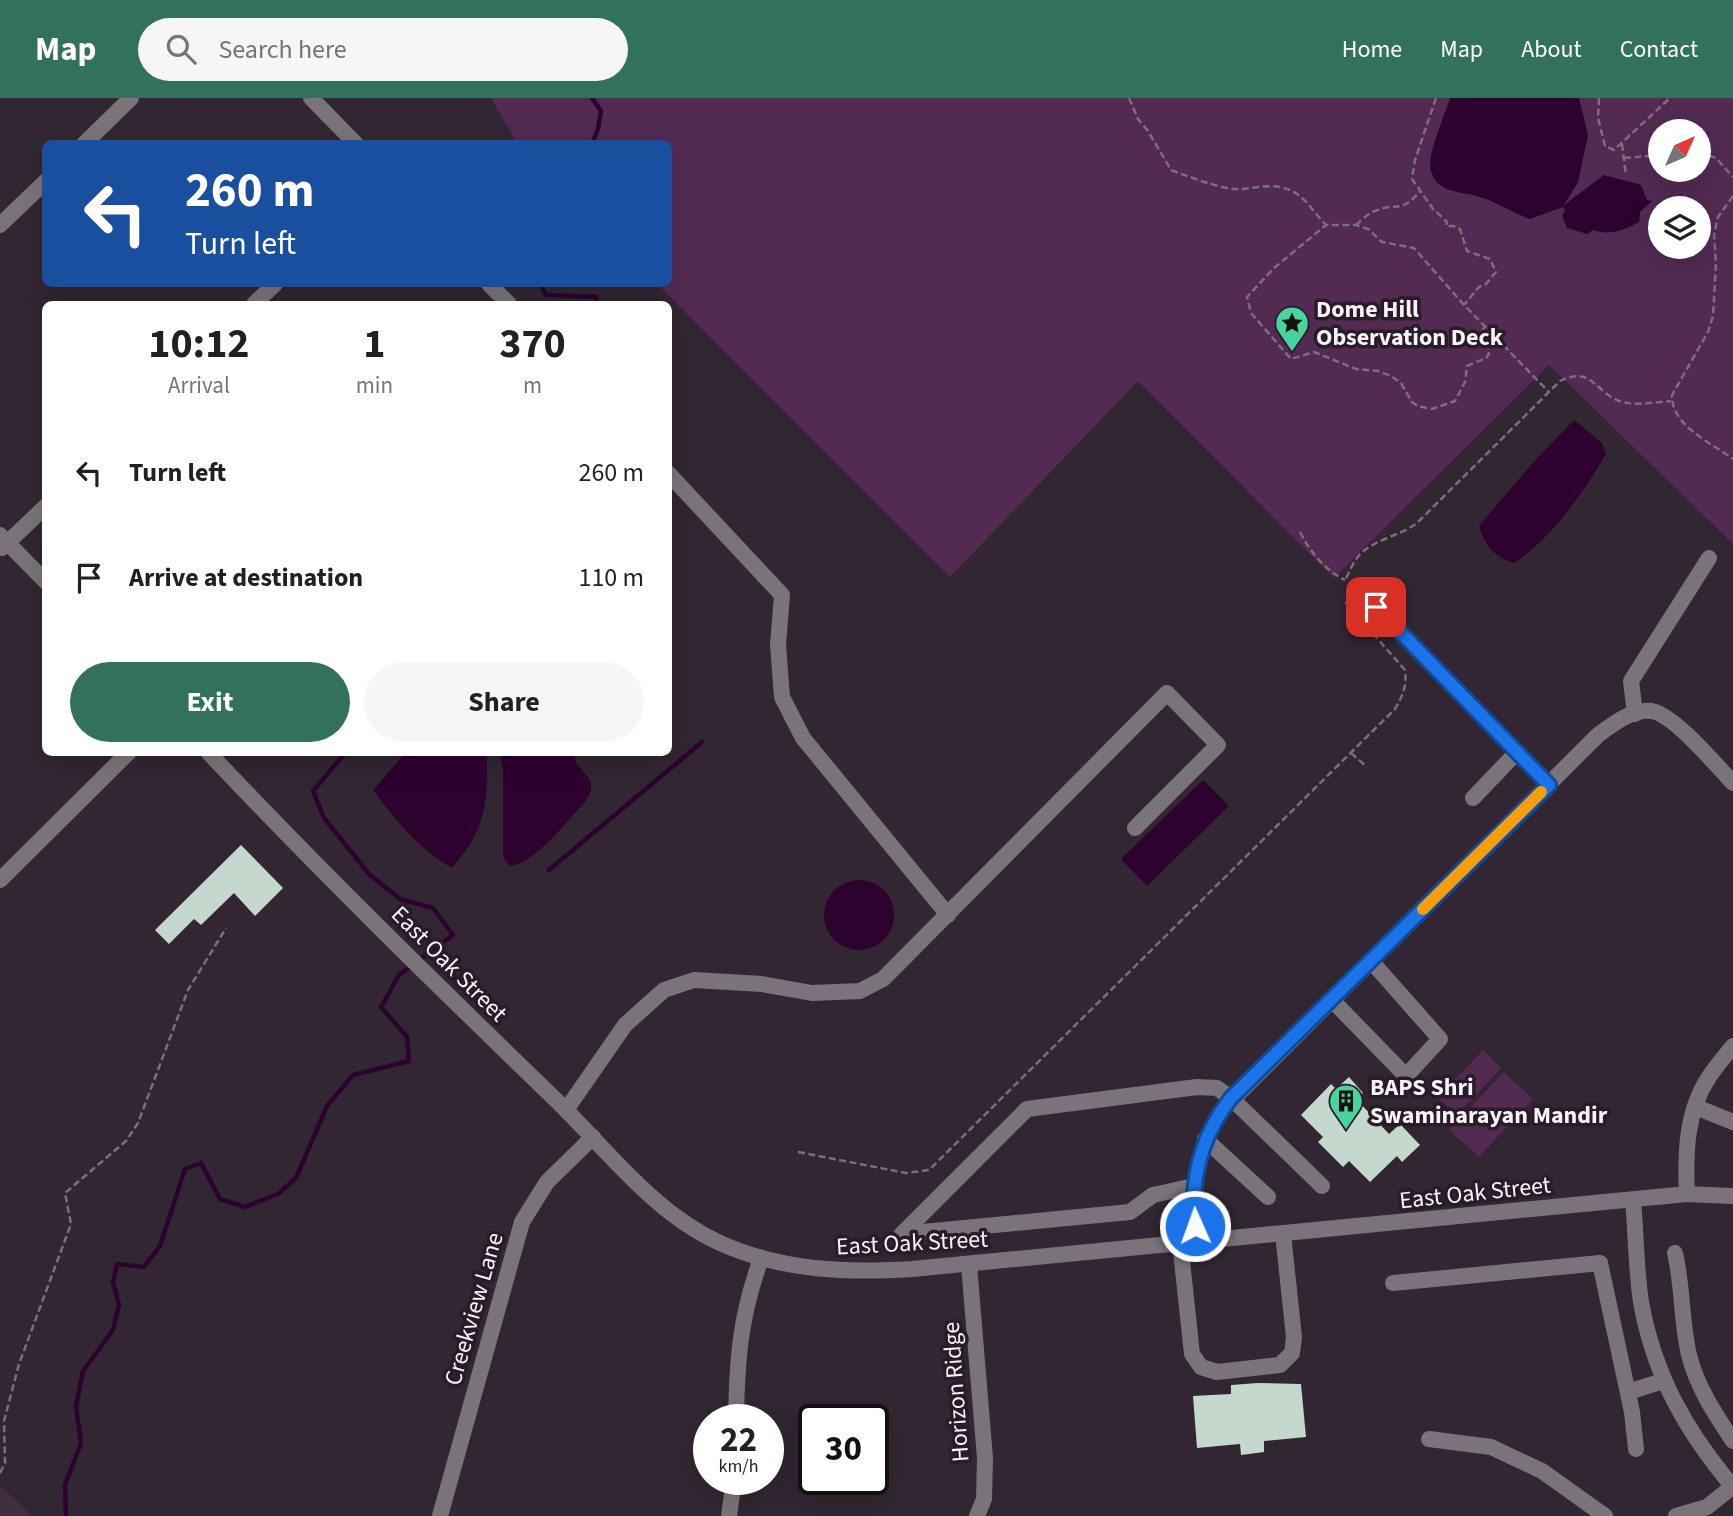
<!DOCTYPE html>
<style>
:root{--surface:#fff;--page:#f6f6f6;--text:#202124;--muted:#757577;--accent:#32725b}
body{margin:0;font-family:"Source Sans 3",sans-serif;background:var(--page);color:var(--text);height:100vh;display:flex;flex-direction:column;font-size:26px;white-space:nowrap}
*{box-sizing:border-box;margin:0}
p{font-size:23px;color:var(--muted)}
.icon{flex:none;width:38px;height:38px;fill:none;stroke:currentColor;stroke-width:2;stroke-linecap:round;stroke-linejoin:round}
.map{position:relative;flex:1;overflow:hidden}
.sheet{position:absolute;left:42px;top:203px;width:630px;height:455px;display:flex;flex-direction:column;background:var(--surface);border-radius:10px;box-shadow:0 7px 28px #0002}
.sheet>*{flex:none}
.hud{position:absolute;left:42px;top:42px;width:630px;height:147px;border-radius:10px;box-shadow:0 7px 28px #0002;background:#1a4fa0;color:#fff;overflow:hidden}
.needle{width:46px;rotate:45deg}
.buttons{position:absolute;left:1648px;top:21px;display:grid;gap:14px}
.buttons a{display:grid;place-items:center;width:63px;height:63px;border-radius:50%;background:var(--surface);box-shadow:0 7px 28px #0002;font-size:35px}
.speed{position:absolute;left:693px;top:1306px;display:flex;gap:14px;font-size:35px;font-weight:700;text-align:center}
.speed>*{display:grid;place-content:center;width:91px;height:91px;border-radius:50%;background:var(--surface);box-shadow:0 7px 28px #0002;line-height:1}
.speed small{font-size:18px;font-weight:400}
.speed .limit{border:4px solid #111;border-radius:10px;background:#fff;color:#111}
.pin{position:absolute;display:grid;place-items:center;width:60px;height:60px;color:#fff;margin:-30px;border-radius:14px;box-shadow:0 4px 10px #0006}
.me{position:absolute;width:77px;margin:-38px;rotate:358deg;stroke-linejoin:round;filter:drop-shadow(0 0 5px #0008)}
.turn{display:flex;align-items:center;gap:24px;height:147px;padding:0 28px;font-size:32px}
.turn .icon{width:91px;height:91px;stroke-width:2.5}
.turn b{display:block;font-size:49px;line-height:60px}
.eta{display:flex;justify-content:space-evenly;align-items:center;height:119px;text-align:center}
.eta b{font-size:42px;font-weight:700;line-height:49px}
.cta{display:flex;gap:14px;margin-top:auto;padding:14px 28px}
.cta a{flex:1;height:80px;border-radius:42px;background:var(--accent);color:#fff;font-size:28px;font-weight:700;line-height:80px;text-align:center}
.cta a+a{background:var(--page);color:var(--text)}
ul{padding:0;list-style:none}
li{display:flex;align-items:center;gap:21px;height:105px;padding:0 28px}
li div{flex:1}
li b{display:block;font-size:26px}
li em{font-style:normal}
header{display:flex;align-items:center;gap:42px;box-sizing:border-box;height:98px;padding:0 35px;background:var(--accent);color:#fff}
header strong{font-size:33px}
nav{display:flex;gap:38px;margin-inline-start:auto;font-size:24px}
.search{width:490px;height:63px;background:var(--page);display:flex;align-items:center;gap:18px;box-sizing:border-box;padding:0 24px;border-radius:38px;color:var(--muted);font-size:26px}
.map>svg:first-child{display:block}
</style>
<header>
<strong>Map</strong>
<div class="search"><svg class="icon" aria-label="search" viewBox="0 0 24 24"><circle cx="10" cy="10" r="6"/><path d="M15 15l6 6"/></svg>Search here</div>
<nav><a>Home</a><a>Map</a><a>About</a><a>Contact</a></nav>
</header>
<div class="map">
<svg width="1733" height="1418" viewBox="0 0 1733 1418">
<rect width="100%" height="100%" fill="#312631"/>
<path fill="#3e2e3e" d="M 0,1387 L 33,1418 L 0,1418 Z"/>
<g fill="#522a52" fill-rule="evenodd">
<path d="M 491,0 L 1733,0 L 1733,446 L 1549,267 L 1334,480 L 1138,283 L 950,479 L 657,186 L 668,186 L 668,46 L 517,45 ZM 1661,33 L 1699,33 L 1699,72 L 1661,72 ZM 1661,110 L 1699,110 L 1699,149 L 1661,149 Z"/>
<path d="M 1483,952 L 1501,970 L 1457,1017 L 1438,1000 Z"/>
<path d="M 1504,974 L 1533,1001 L 1479,1059 L 1449,1032 Z"/>
</g>
<g fill="#2d022e">
<path d="M 1450,0 L 1579,0 L 1588,37 L 1578,84 L 1564,107 L 1604,77 L 1641,87 L 1647,102 L 1652,103 L 1640,114 L 1639,124 C 1625,132 1609,138 1593,132 L 1587,136 L 1567,130 L 1562,118 L 1565,113 L 1563,109 L 1530,121 C 1513,115 1497,104 1480,99 C 1463,93 1437,96 1431,73 C 1426,58 1445,17 1450,0 Z"/>
<path d="M 1574,322 L 1602,345 L 1606,356 C 1582,396 1553,439 1514,465 C 1492,457 1487,450 1479,428 L 1531,367 Z"/>
<path d="M 405,655 L 490,655 L 487,659 C 487,710 486,730 452,770 C 418,750 396,723 373,692 Z"/>
<path d="M 500,655 L 574,655 L 576,665 L 591,683 L 591,693 L 586,703 C 568,721 536,765 510,768 L 503,759 L 503,673 Z"/>
<path d="M 1203,682 L 1229,708 L 1147,788 L 1121,761 Z"/>
<circle cx="859" cy="817" r="35"/>
</g>
<g fill="none" stroke-linecap="round" stroke-linejoin="round">
<g stroke="#2d022e" stroke-width="4.5">
<path d="M 592,46 L 598,31 L 601,13 L 592,0"/>
<path d="M 541,186 L 546,197 L 596,199 L 597,206"/>
<path d="M 549,772 L 702,644"/>
<path d="M 66,1418 L 65,1387 L 81,1345 L 76,1309 L 83,1273 L 113,1232 L 119,1207 L 113,1184 L 117,1166 L 144,1169 L 160,1148 L 185,1071 L 201,1065 L 220,1101 L 245,1109 L 278,1096 L 296,1080 L 327,1008 L 353,977 L 409,963 L 407,939 L 381,909 L 399,877 L 453,837 L 433,810 L 400,801 L 370,777 L 324,720 L 313,693 L 346,654"/>
</g>
</g>
<g fill="#c4d8ce">
<path d="M 241,747 L 283,790 L 255,818 L 234,795 L 201,827 L 194,821 L 169,846 L 155,832 Z"/>
<path d="M 1349,979 L 1363,995 L 1356,1001 L 1389,1036 L 1400,1026 L 1420,1047 L 1402,1064 L 1397,1058 L 1370,1084 L 1349,1063 L 1343,1069 L 1318,1044 L 1323,1039 L 1301,1017 L 1331,986 L 1336,991 Z"/>
<path d="M 1258,1285 L 1301,1286 L 1306,1339 L 1264,1343 L 1264,1354 L 1241,1357 L 1240,1346 L 1197,1350 L 1193,1298 L 1231,1296 L 1231,1287 Z"/>
</g>
<g fill="none" stroke-linecap="round" stroke-linejoin="round">
<g stroke="#7a7079" stroke-width="2.5" stroke-dasharray="7 3.5" stroke-linecap="butt">
<path d="M 1129,0 L 1138,21 L 1148,33 L 1171,72 C 1187,78 1216,89 1233,91 C 1254,92 1271,83 1292,93 C 1305,99 1315,116 1326,127"/>
<path d="M 1436,0 L 1415,62 L 1412,81 L 1433,111 L 1447,124 L 1446,128 L 1453,128 L 1460,131 L 1467,153 L 1490,161 L 1496,174 L 1486,186 L 1479,189 L 1464,207"/>
<path d="M 1599,0 L 1598,20 L 1605,48 L 1614,52 L 1670,0"/>
<path d="M 1622,46 L 1626,77"/>
<path d="M 1699,54 L 1716,60 L 1733,79"/>
<path d="M 1624,60 L 1661,57"/>
<path d="M 1733,98 L 1718,119 L 1714,137 L 1716,165 L 1713,218 L 1708,234 L 1672,297 C 1671,328 1712,345 1733,361"/>
<path d="M 1356,127 C 1362,122 1367,116 1375,113 C 1398,103 1399,118 1421,92"/>
<path d="M 1485,229 L 1478,238 L 1486,245 L 1489,256 L 1486,260 L 1467,268 L 1465,284 L 1455,303 L 1432,311 L 1418,308 L 1412,304 L 1401,285 L 1391,278 L 1378,273 L 1356,271 L 1314,254 L 1291,261 L 1251,215 L 1247,199 L 1274,170 L 1326,127 L 1356,127 L 1368,131 L 1382,144 L 1414,150 L 1464,207 L 1549,294"/>
<path d="M 1300,434 C 1311,455 1324,471 1345,482"/>
<path d="M 1346,480 C 1350,474 1352,466 1357,460 C 1369,443 1399,438 1416,426 L 1560,283 C 1593,267 1594,295 1622,304 C 1637,308 1656,304 1671,303"/>
<path d="M 1351,655 L 1367,669"/>
<path d="M 798,1054 L 906,1075 L 929,1072 L 1395,611 C 1403,597 1407,588 1405,572 L 1346,505 L 1344,500"/>
<path d="M 0,1375 L 5,1365 L 4,1323 L 19,1266 L 71,1126 L 65,1095 L 126,1043 L 138,1025 L 188,892 L 226,830"/>
</g>
<g stroke="#7a747a" stroke-width="16">
<path d="M 311,0 L 356,46"/>
<path d="M 84,46 L 131,0"/>
<path d="M 0,127 L 46,83"/>
<path d="M 489,186 L 509,206"/>
<path d="M 254,206 L 275,186"/>
<path d="M 668,375 L 782,497 L 778,547 L 782,599 L 803,640 L 948,817"/>
<path d="M 0,437 L 46,484"/>
<path d="M 2,450 L 46,408"/>
<path d="M 1358,491 L 1549,687"/>
<path d="M 1635,616 L 1631,583 L 1709,460"/>
<path d="M 208,654 C 321,774 439,889 557,1003 C 608,1053 654,1115 720,1145 C 782,1173 846,1175 912,1171 L 1687,1096 L 1733,1098"/>
<path d="M 1473,700 L 1517,654"/>
<path d="M 0,782 L 129,654"/>
<path d="M 1332,902 L 1406,978 L 1440,941 L 1371,863"/>
<path d="M 1696,1009 L 1733,1024"/>
<path d="M 566,1012 L 625,927 L 664,892 L 694,882 L 762,886 L 812,895 L 860,893 L 883,881 L 1167,595 L 1218,647 L 1135,730"/>
<path d="M 1205,1041 L 1268,1099"/>
<path d="M 1687,1096 C 1685,1057 1686,1013 1709,979 C 1716,968 1725,958 1733,948"/>
<path d="M 1633,1102 C 1636,1135 1636,1171 1641,1204 C 1654,1277 1686,1333 1733,1389"/>
<path d="M 902,1136 L 1027,1011 L 1197,989 L 1217,990 L 1231,1000 L 1322,1088"/>
<path d="M 902,1136 L 1130,1114 L 1153,1097 L 1194,1088"/>
<path d="M 1196,1143 C 1192,1095 1195,1054 1221,1013 L 1598,637 C 1612,627 1633,610 1652,613 C 1674,617 1716,667 1733,685"/>
<path d="M 1180,1144 L 1192,1256 L 1201,1269 L 1217,1274 L 1280,1267 L 1292,1255 L 1294,1239 L 1283,1136"/>
<path d="M 1675,1155 C 1683,1189 1681,1223 1689,1257 C 1697,1289 1715,1316 1733,1343"/>
<path d="M 969,1167 L 985,1360 L 984,1401 L 977,1418"/>
<path d="M 1393,1185 L 1600,1165 L 1632,1314 L 1636,1351"/>
<path d="M 1628,1294 L 1663,1283"/>
<path d="M 736,1321 C 737,1262 740,1218 761,1161"/>
<path d="M 1429,1341 L 1491,1349 L 1542,1373 L 1605,1418"/>
<path d="M 440,1418 L 522,1124 L 547,1084 L 593,1039"/>
<path d="M 729,1418 L 734,1381"/>
<path d="M 1676,1418 L 1707,1409 L 1732,1389"/>
</g>
</g>
<g fill="none" stroke-linecap="round" stroke-linejoin="round">
<g stroke="#114b97" stroke-width="18">
<path id="route" d="M 1195,1128 C 1190,1080 1201,1038 1231,1000 L 1549,687 L 1376,509"/>
</g>
<use href="#route" stroke="#1a73e8" stroke-width="12"/>
<path stroke="#f59e0b" stroke-width="12" d="M 1423,811 L 1541,694"/>
</g>
<defs>
<g id="sight-pin" transform="scale(1.75)"><path d="M0 17L-7.5 6A9.5 9.5 0 1 1 7.5 6Z" fill="#47d49e" stroke="#271c27"/><path d="M0-6L1.8-2.2L6-1.7L2.9 1.2L3.7 5.4L0 3.3L-3.7 5.4L-2.9 1.2L-6-1.7L-1.8-2.2Z" fill="#111"/></g>
<g id="building-pin" transform="scale(1.75)"><path d="M0 17L-7.5 6A9.5 9.5 0 1 1 7.5 6Z" fill="#47d49e" stroke="#271c27"/><path d="M-4-6H4V6H1V3H-1V6H-4ZM-2.5-4.3h1.7v1.8h-1.7ZM.8-4.3h1.7v1.8H.8ZM-2.5-1h1.7V.8h-1.7ZM.8-1h1.7V.8H.8Z" fill="#111"/></g>
</defs>
<g fill-rule="evenodd">
<use href="#sight-pin" x="1292" y="225"/>
<use href="#building-pin" x="1346" y="1003"/>
</g>
<g text-anchor="middle" dominant-baseline="central" stroke-width="7" stroke-linejoin="round" paint-order="stroke">
<g font-size="24" font-weight="bold" fill="#faf2f9" stroke="#271c27" text-anchor="start">
<text x="1316" y="211">Dome Hill<tspan x="1316" dy="28">Observation Deck</tspan></text>
<text x="1370" y="989">BAPS Shri<tspan x="1370" dy="28">Swaminarayan Mandir</tspan></text>
</g>
<g font-size="24" fill="#faf2f9" stroke="#271c27">
<text transform="translate(449 866) rotate(45)">East Oak Street</text>
<text transform="translate(1475 1095) rotate(-6)">East Oak Street</text>
<text transform="translate(912 1145) rotate(-3)">East Oak Street</text>
<text transform="translate(474 1211) rotate(-74)">Creekview Lane</text>
<text transform="translate(956 1294) rotate(-94)">Horizon Ridge</text>
</g>
</g>
</svg>
<div class="buttons">
<a><svg class="needle" viewBox="-14 -14 28 28"><path d="M0-13l5 13h-10z" fill="#e53935"/><path d="M0 13l5-13h-10z" fill="#757577"/></svg></a>
<a><svg class="icon" aria-label="layers" viewBox="0 0 24 24"><path d="M12 4l9 5-9 5-9-5zM3 14l9 5 9-5"/></svg></a>
</div>
<div class="speed"><div>22<small>km/h</small></div><div class="limit">30</div></div>
<div class="pin" style="left:1376px;top:509px;background:#d93025"><svg class="icon" aria-label="arrive" viewBox="0 0 24 24"><path d="M6 21V4h12l-3 4 3 4H6"/></svg></div>
<svg class="me" style="left:1195px;top:1128px" viewBox="-20 -20 40 40"><circle r="17" fill="#1a73e8" stroke="#fff" stroke-width="3"/><path d="M0-11L8 9 0 5-8 9z" fill="#fff"/></svg>
<div class="hud">
<div class="turn"><svg class="icon" aria-label="left" viewBox="0 0 24 24"><path d="M17 20v-9H6M10 6l-5 5 5 5"/></svg><div><b>260 m</b>Turn left</div></div>
</div>
<section class="sheet">
<div class="eta">
<div><b>10:12</b><p>Arrival</p></div>
<div><b>1</b><p>min</p></div>
<div><b>370</b><p>m</p></div>
</div>
<ul>
<li><svg class="icon" aria-label="left" viewBox="0 0 24 24"><path d="M17 20v-9H6M10 6l-5 5 5 5"/></svg><div><b>Turn left</b></div><em>260 m</em></li>
<li><svg class="icon" aria-label="arrive" viewBox="0 0 24 24"><path d="M6 21V4h12l-3 4 3 4H6"/></svg><div><b>Arrive at destination</b></div><em>110 m</em></li>
</ul>
<div class="cta"><a>Exit</a><a>Share</a></div>
</section>
</div>
